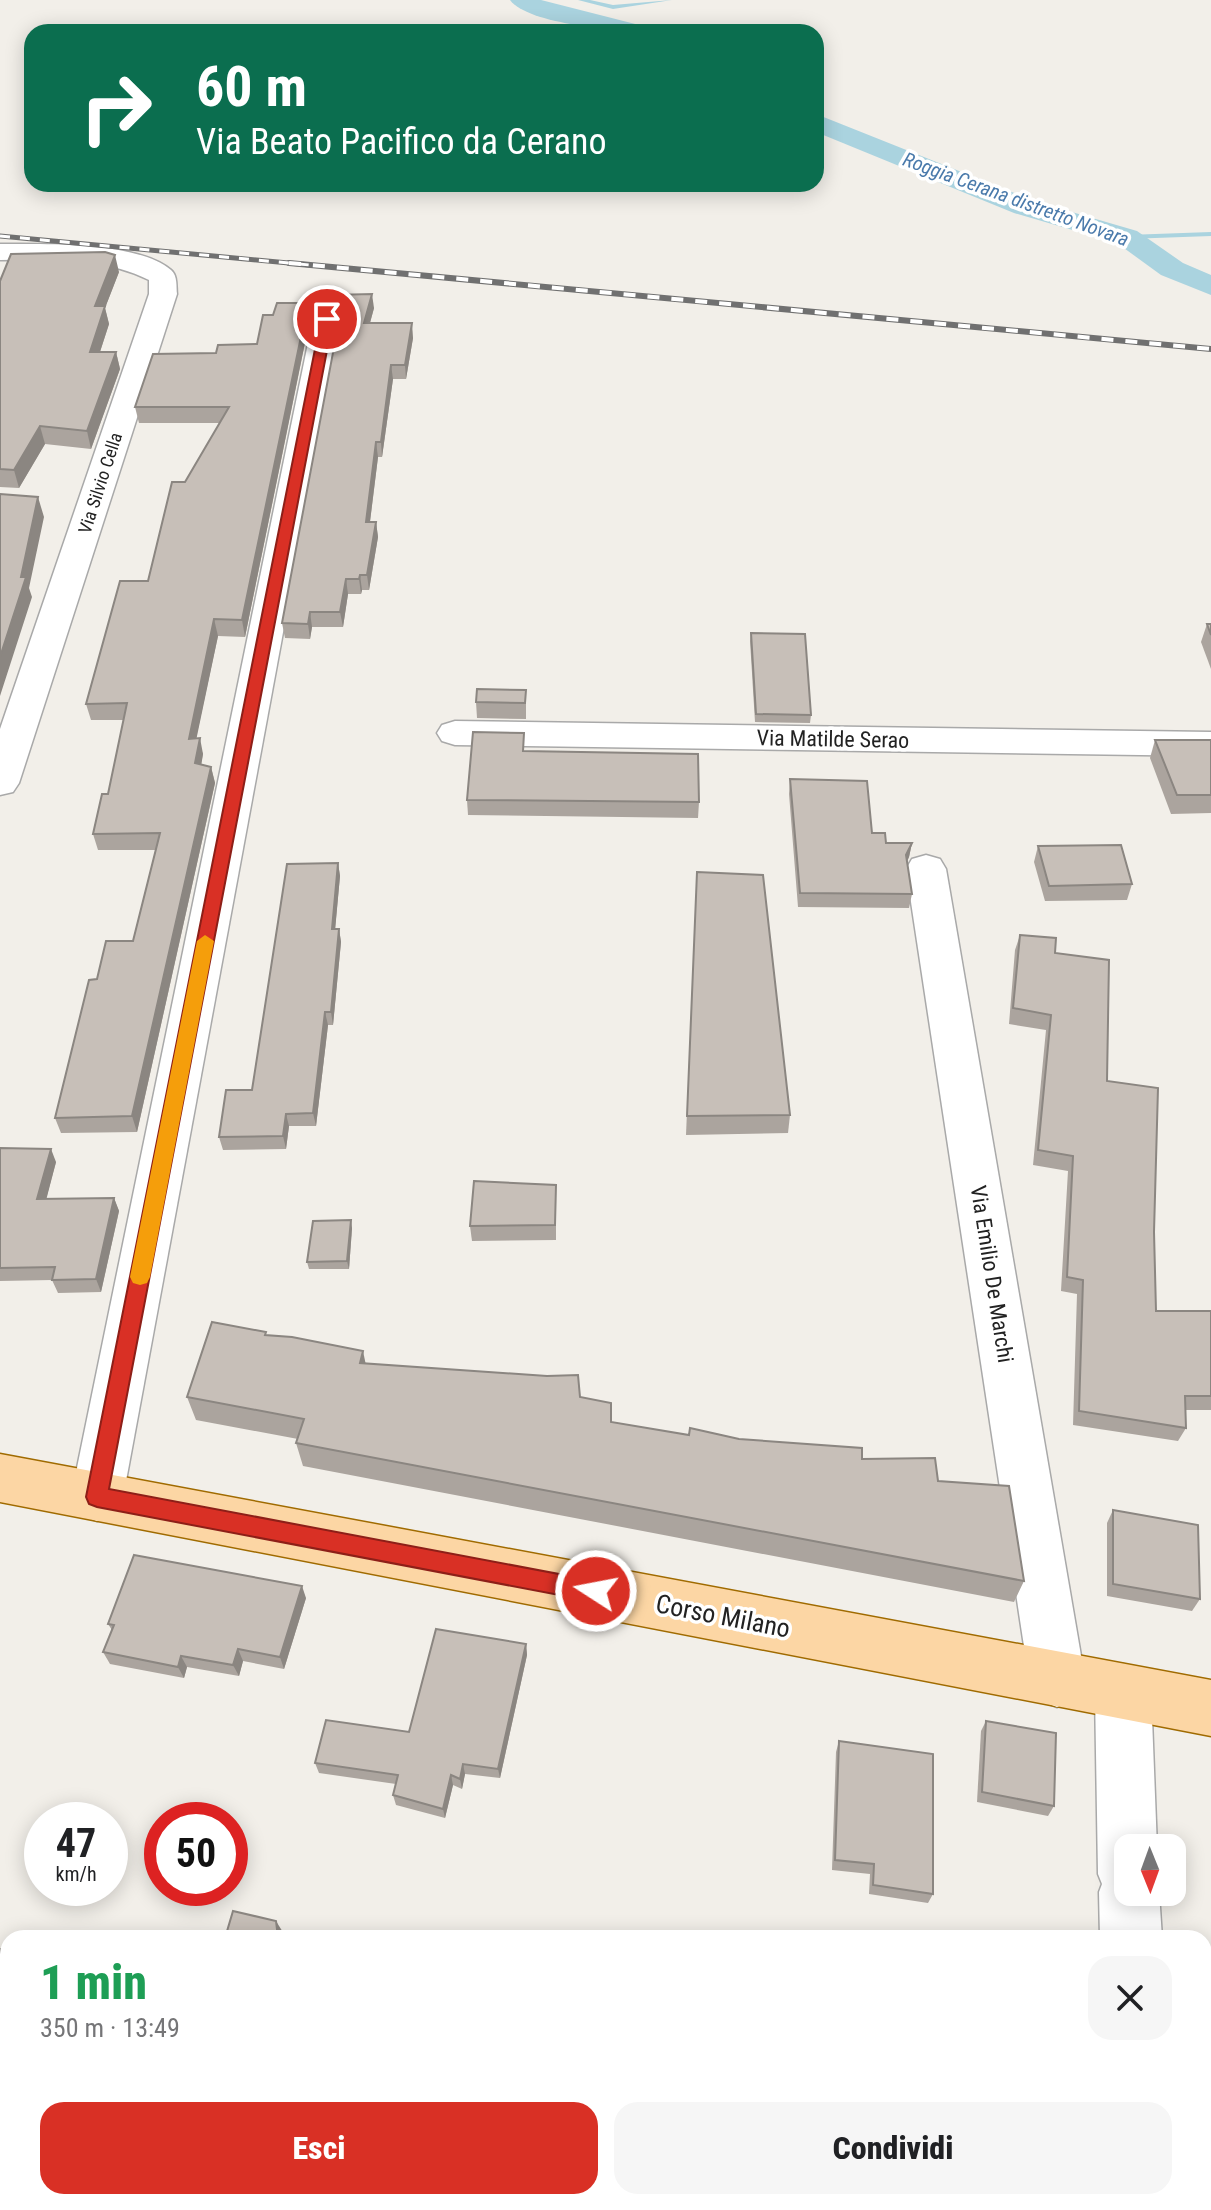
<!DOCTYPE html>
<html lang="it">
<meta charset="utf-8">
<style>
:root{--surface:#fff;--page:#f6f6f6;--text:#202124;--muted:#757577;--accent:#d93025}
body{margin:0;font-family:"Roboto Condensed",sans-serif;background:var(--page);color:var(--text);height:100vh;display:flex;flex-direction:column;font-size:30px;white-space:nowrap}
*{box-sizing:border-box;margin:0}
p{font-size:26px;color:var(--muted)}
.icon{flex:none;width:44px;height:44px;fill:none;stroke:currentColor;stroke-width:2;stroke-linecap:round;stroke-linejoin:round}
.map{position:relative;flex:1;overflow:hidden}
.drawer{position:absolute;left:0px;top:1930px;width:1212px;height:280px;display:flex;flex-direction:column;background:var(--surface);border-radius:24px 24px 0 0;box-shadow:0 4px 20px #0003}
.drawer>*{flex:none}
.guide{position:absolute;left:24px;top:24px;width:800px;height:168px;border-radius:24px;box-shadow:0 4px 20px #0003;background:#0b6e4f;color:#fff;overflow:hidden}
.needle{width:52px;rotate:179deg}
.tools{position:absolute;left:1114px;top:1834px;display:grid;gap:16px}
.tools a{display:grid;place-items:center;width:72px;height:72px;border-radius:16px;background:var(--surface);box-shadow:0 4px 20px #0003;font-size:40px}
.speed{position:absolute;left:24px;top:1802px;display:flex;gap:16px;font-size:40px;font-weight:700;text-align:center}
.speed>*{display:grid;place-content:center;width:104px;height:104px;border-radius:50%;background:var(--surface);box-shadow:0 4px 20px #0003;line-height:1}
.speed small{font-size:20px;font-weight:400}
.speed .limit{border:12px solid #d22;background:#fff;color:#111}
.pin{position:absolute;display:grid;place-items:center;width:68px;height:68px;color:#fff;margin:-34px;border:4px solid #fff;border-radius:50%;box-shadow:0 2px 8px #0007}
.me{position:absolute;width:88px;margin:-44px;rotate:281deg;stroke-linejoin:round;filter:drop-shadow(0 0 6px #0008)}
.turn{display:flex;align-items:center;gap:28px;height:168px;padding:0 40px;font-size:36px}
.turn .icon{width:104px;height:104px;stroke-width:2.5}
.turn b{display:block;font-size:56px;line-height:68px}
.round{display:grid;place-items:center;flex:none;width:84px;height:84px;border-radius:24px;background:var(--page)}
.headline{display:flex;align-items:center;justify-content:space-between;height:136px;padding:0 40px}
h1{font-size:48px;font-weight:800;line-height:60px;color:#1e9e55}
.button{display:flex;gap:16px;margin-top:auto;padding:16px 40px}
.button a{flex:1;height:92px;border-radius:24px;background:var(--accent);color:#fff;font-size:32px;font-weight:800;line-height:92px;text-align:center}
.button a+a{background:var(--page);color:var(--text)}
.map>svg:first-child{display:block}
</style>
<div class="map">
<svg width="1211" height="2210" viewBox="0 0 1211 2210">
<rect width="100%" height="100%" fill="#f2efe9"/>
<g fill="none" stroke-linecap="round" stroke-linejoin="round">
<g fill="#aad3df" fill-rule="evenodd">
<path d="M 578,0 L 590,0 L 613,5 L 672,0 L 613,9 Z"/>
<path d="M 1211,232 L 1211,236 L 1127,239 L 1123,237 L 1127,235 Z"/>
</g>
<g fill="#aad3df" fill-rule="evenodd">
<path d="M 510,0 L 541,0 L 647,27 L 650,32 C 621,32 527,24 510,0 Z"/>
<path d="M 816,114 L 1034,201 L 1137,231 L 1183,263 L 1211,275 L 1211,295 L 1161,275 L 1117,243 L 1014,213 L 816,132 Z"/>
</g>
<g stroke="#a9a9a9" stroke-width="3">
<g id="minor">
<path d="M 0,244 C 43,244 137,241 171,270 C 178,276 176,287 177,294 L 19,783 L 13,792 L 0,795 L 0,729 L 149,294 L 149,280 C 102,257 51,260 0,260 Z"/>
<path d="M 327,311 L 337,313 L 341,319 L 123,1497 L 115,1514 L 97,1521 L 79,1514 L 71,1497 L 313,319 L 317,313 Z"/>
<path d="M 455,721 L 1211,732 L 1211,756 L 455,745 L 442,741 L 437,733 L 442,725 Z"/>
<path d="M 926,855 L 940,859 L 946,869 L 1085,1679 L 1077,1699 L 1057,1707 L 1037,1699 L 1029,1679 L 906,869 L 912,859 Z"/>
<path d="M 1123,1664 L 1143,1672 L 1151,1692 L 1157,1848 L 1128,1848 L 1128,1892 L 1159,1892 L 1162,1938 L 1100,1938 L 1099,1892 L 1102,1884 L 1098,1874 L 1095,1692 L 1103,1672 Z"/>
<path d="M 1121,2202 L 1187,2202 L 1189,2210 L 1123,2210 Z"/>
</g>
</g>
<g stroke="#a06b00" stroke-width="3">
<path id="major" d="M 0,1454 L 1211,1680 L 1211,1736 L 0,1502 Z"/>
</g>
<use href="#minor" fill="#fff" fill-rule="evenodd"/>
<use href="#major" fill="#fcd6a4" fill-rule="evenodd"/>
<g stroke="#707070" stroke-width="5">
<path id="rail-far1" d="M 0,236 L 310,265"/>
</g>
<g stroke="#707070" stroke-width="6">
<path id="rail" d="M 289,263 L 1211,349"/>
</g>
<use href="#rail-far1" stroke="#fff" stroke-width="3" stroke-dasharray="10" stroke-linecap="butt"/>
<use href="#rail" stroke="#fff" stroke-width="4" stroke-dasharray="12" stroke-linecap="butt"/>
</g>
<g fill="#aba49e">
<path d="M 119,272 L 105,308 L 109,324 L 100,352 L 116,352 L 120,369 L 91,449 L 45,444 L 19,488 L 0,487 L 0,281 Z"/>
<path d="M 331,295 L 374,308 L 370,323 L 413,338 L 406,379 L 393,379 L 382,457 L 378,457 L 370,522 L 376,522 L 378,537 L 369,590 L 362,590 L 361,594 L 348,594 L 343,627 L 312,627 L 310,639 L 285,638 L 282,623 L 341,313 L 340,311 L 332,309 Z"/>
<path d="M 308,303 L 310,318 L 245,637 L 218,636 L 196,738 L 203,754 L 201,764 L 211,767 L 215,783 L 137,1132 L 61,1133 L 55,1118 L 97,979 L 133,941 L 156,850 L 98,850 L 93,834 L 108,794 L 124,720 L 91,720 L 86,704 L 148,581 L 185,482 L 220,423 L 139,423 L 135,407 L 216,353 L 257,344 L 273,315 Z"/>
<path d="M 1207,624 L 1211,624 L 1211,669 L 1201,642 Z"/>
<path d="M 751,633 L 811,715 L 810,723 L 755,722 L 750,641 Z"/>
<path d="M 526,690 L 526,719 L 477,718 L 476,702 Z"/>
<path d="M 1155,740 L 1211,740 L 1211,813 L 1171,814 L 1150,758 Z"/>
<path d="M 524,751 L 699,802 L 698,818 L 468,815 L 467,800 Z"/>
<path d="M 790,779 L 886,843 L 912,843 L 909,857 L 907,862 L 912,894 L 909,908 L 798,907 L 789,794 Z"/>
<path d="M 1038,846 L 1132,884 L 1127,900 L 1045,901 L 1034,862 Z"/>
<path d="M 338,863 L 340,876 L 335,929 L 339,929 L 341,942 L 333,1025 L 328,1025 L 316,1126 L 289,1126 L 286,1149 L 223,1150 L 219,1137 L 252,1090 Z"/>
<path d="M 697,872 L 790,1115 L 788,1133 L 686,1135 Z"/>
<path d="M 1020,935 L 1055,953 L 1107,1081 L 1154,1232 L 1156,1311 L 1211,1311 L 1211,1410 L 1186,1410 L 1186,1428 L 1178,1441 L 1073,1425 L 1077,1294 L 1061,1291 L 1068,1171 L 1033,1165 L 1046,1030 L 1009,1024 L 1015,950 Z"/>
<path d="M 0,1148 L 56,1162 L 46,1199 L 114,1198 L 119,1211 L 101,1292 L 58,1293 L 52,1280 L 0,1281 Z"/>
<path d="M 556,1185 L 556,1240 L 472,1241 L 470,1226 Z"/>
<path d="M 352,1228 L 349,1269 L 309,1269 L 307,1262 Z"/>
<path d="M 267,1336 L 366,1364 L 580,1397 L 611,1422 L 689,1435 L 739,1439 L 862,1459 L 938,1481 L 1024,1581 L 1014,1602 L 303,1466 L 296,1443 L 298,1439 L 196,1420 L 187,1397 Z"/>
<path d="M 1113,1510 L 1200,1599 L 1192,1611 L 1107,1596 L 1107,1523 Z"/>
<path d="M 306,1598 L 284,1669 L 243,1661 L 239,1676 L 187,1667 L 184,1678 L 110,1664 L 103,1652 L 112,1630 L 108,1624 Z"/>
<path d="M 526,1644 L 527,1655 L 500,1778 L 465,1774 L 462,1789 L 453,1785 L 445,1818 L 396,1805 L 393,1795 L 396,1784 L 319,1773 L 315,1763 L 409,1732 Z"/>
<path d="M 986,1721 L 1054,1806 L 1048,1816 L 977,1802 L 981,1731 Z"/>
<path d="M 839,1741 L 933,1894 L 928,1903 L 869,1894 L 870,1874 L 832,1870 L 836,1752 Z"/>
<path d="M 0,1949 L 8,1950 L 8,2014 L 0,2013 Z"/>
<path d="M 0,2076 L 8,2078 L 8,2174 L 0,2173 Z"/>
<path d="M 170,2202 L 749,2202 L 797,2210 L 217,2210 Z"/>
<rect x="809" y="2202" width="133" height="8"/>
</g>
<g fill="#8b8681">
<path d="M 115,255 L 119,272 L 105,308 L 109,324 L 94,370 L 90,352 L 95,306 Z"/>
<path d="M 372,294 L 374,308 L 366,337 L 364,323 Z"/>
<path d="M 308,303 L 310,318 L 245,637 L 242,620 Z"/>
<path d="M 412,323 L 413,338 L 406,379 L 405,365 Z"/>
<path d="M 116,352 L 120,369 L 91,449 L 87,431 Z"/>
<path d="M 391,365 L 393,379 L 382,457 L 381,442 Z"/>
<path d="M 40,426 L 45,444 L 19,488 L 14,470 Z"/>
<path d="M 376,442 L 378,457 L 368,537 L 366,522 Z"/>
<path d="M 38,497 L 44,517 L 29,588 L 32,597 L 0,696 L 0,657 L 21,577 Z"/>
<path d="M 376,522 L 378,537 L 369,590 L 367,575 Z"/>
<path d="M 360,575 L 362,590 L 361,594 L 359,579 Z"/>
<path d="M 346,579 L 348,594 L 343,627 L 340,612 Z"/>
<path d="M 310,612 L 312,627 L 310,639 L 308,624 Z"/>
<path d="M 214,619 L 218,636 L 193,755 L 189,739 Z"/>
<path d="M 200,738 L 203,754 L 199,779 L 195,763 Z"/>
<path d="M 211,767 L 215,783 L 137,1132 L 132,1116 Z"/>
<path d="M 912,843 L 909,857 L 903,869 L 906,855 Z"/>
<path d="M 338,863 L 340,876 L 334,942 L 332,929 Z"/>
<path d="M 339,929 L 341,942 L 333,1025 L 331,1012 Z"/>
<path d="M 325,1012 L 328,1025 L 316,1126 L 313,1113 Z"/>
<path d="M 286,1114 L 289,1126 L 286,1149 L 283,1136 Z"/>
<path d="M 51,1149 L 56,1162 L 43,1212 L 37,1199 Z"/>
<path d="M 114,1198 L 119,1211 L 101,1292 L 96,1279 Z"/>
<path d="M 351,1220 L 352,1228 L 349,1269 L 347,1261 Z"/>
<path d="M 363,1351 L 368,1375 L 360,1363 Z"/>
<path d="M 302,1586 L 306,1598 L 284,1669 L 280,1657 Z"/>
<path d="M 526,1644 L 527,1655 L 500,1778 L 498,1769 Z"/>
<path d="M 238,1649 L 243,1661 L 239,1676 L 233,1665 Z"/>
<path d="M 181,1656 L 187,1667 L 184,1678 L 178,1667 Z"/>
<path d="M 463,1764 L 465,1774 L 462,1789 L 460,1779 Z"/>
<path d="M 451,1775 L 453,1785 L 445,1818 L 443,1809 Z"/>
<path d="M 276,1921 L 284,1934 L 284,1938 L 278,1938 Z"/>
</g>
<g fill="#c7bfb8" stroke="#8b8681" stroke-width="2">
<path d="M 105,252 L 115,255 L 95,306 L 105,306 L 90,352 L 116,352 L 87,431 L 40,426 L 14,470 L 0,469 L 0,281 L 11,254 Z"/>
<path d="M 372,294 L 364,323 L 412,323 L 405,365 L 391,365 L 381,442 L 376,442 L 366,522 L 376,522 L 367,575 L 360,575 L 359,579 L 346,579 L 340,612 L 310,612 L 308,624 L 282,623 L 342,305 L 338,297 L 331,295 Z"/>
<path d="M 277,303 L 308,303 L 242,620 L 214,619 L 189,739 L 200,738 L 195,763 L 211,767 L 132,1116 L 55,1118 L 89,980 L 97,979 L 106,941 L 133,941 L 160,833 L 93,834 L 102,794 L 108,794 L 127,703 L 86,704 L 120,581 L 148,581 L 172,482 L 185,482 L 229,407 L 135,407 L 153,354 L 216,353 L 218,345 L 257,344 L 263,315 L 273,315 Z"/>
<path d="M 0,494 L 38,497 L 21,577 L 26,577 L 0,657 Z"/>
<path d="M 1207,624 L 1211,624 L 1211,635 Z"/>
<path d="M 751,633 L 805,634 L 811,715 L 756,714 Z"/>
<path d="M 477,689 L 526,690 L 525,703 L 476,702 Z"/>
<path d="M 473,732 L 524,733 L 523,751 L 698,754 L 699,802 L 467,800 Z"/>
<path d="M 1155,740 L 1211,740 L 1211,795 L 1177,795 Z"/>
<path d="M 790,779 L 867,781 L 872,833 L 885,833 L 886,843 L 912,843 L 906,855 L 912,894 L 800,893 Z"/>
<path d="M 1121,845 L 1132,884 L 1049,886 L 1038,846 Z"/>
<path d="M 338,863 L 332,929 L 339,929 L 331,1012 L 325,1012 L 313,1113 L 286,1114 L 283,1136 L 219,1137 L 226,1090 L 252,1090 L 287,864 Z"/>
<path d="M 697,872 L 763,875 L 790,1115 L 687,1116 Z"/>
<path d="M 1020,935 L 1056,938 L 1055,953 L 1109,960 L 1107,1081 L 1158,1088 L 1154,1232 L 1156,1311 L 1211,1311 L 1211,1396 L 1185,1396 L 1186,1428 L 1079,1411 L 1083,1280 L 1067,1277 L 1073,1156 L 1038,1150 L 1051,1015 L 1013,1008 Z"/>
<path d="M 0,1148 L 51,1149 L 37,1199 L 114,1198 L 96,1279 L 52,1280 L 55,1267 L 0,1268 Z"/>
<path d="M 474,1181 L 556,1185 L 555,1225 L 470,1226 Z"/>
<path d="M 351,1220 L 347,1261 L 307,1262 L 313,1221 Z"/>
<path d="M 212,1322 L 266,1332 L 265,1335 L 292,1337 L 363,1351 L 360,1363 L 547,1376 L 578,1375 L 580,1397 L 611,1403 L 611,1422 L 689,1435 L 690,1428 L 739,1439 L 862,1448 L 862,1459 L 935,1458 L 938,1481 L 1009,1486 L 1024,1581 L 296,1443 L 304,1419 L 187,1397 Z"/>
<path d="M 1113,1510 L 1198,1525 L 1200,1599 L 1113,1584 Z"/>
<path d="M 134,1555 L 302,1586 L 280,1657 L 238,1649 L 233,1665 L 181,1656 L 178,1667 L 103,1652 L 114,1625 L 108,1624 Z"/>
<path d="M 436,1629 L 526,1644 L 498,1769 L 463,1764 L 460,1779 L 451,1775 L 443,1809 L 393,1795 L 398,1775 L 315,1763 L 326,1720 L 409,1732 Z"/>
<path d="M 986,1721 L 1056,1733 L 1054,1806 L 982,1792 Z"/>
<path d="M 839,1741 L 933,1754 L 933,1894 L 873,1885 L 874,1864 L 835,1860 Z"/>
<path d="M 233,1911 L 276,1921 L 278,1938 L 225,1938 Z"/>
<path d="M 0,1949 L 8,1950 L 8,2007 L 0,2007 Z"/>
<path d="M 0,2076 L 8,2078 L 8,2169 L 0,2167 Z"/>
<path d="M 203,2202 L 749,2202 L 796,2210 L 251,2210 Z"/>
<rect x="814" y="2202" width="128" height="8"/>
</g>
<path fill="#d93025" stroke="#8d1f18" stroke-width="2" d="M 327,315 L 333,319 L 109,1489 L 596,1581 L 604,1584 L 607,1591 L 604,1599 L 596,1602 L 97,1507 L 89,1504 L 86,1497 L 321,319 Z"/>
<path fill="#f59e0b" d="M 205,935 L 214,941 L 150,1277 L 147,1283 L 140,1285 L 133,1283 L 130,1277 L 197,941 Z"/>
<g text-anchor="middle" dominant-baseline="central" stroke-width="7" stroke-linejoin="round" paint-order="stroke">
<g font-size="18" fill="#222" stroke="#fff">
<text transform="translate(100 483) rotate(-72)">Via Silvio Cella</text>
</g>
<g font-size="20" font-style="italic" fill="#4a7aab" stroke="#fff">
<text transform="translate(1016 199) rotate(20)">Roggia Cerana distretto Novara</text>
</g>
<g font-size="22" fill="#222" stroke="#fff">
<text transform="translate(833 739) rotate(1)">Via Matilde Serao</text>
<text transform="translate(992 1274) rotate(81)">Via Emilio De Marchi</text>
</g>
<g font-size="26" fill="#222" stroke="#fff">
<text transform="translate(723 1616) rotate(11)">Corso Milano</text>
</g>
</g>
</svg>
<div class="tools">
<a><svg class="needle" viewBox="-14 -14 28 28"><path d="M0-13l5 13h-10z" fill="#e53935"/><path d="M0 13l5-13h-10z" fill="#757577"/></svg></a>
</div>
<div class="speed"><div>47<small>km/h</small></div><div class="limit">50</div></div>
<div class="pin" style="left:327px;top:319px;background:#d93025"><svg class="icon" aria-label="arrive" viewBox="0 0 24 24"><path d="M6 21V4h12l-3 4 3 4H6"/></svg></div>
<svg class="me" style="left:596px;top:1591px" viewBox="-20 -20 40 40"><circle r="17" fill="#d93025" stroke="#fff" stroke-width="3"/><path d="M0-11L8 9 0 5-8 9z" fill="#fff"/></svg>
<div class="guide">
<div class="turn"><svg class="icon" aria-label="right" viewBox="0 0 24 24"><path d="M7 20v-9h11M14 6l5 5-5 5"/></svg><div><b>60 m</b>Via Beato Pacifico da Cerano</div></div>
</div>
<section class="drawer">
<div class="headline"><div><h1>1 min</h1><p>350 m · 13:49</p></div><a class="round"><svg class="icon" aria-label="close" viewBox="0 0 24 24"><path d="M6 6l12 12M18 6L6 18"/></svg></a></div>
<div class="button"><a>Esci</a><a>Condividi</a></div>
</section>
</div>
